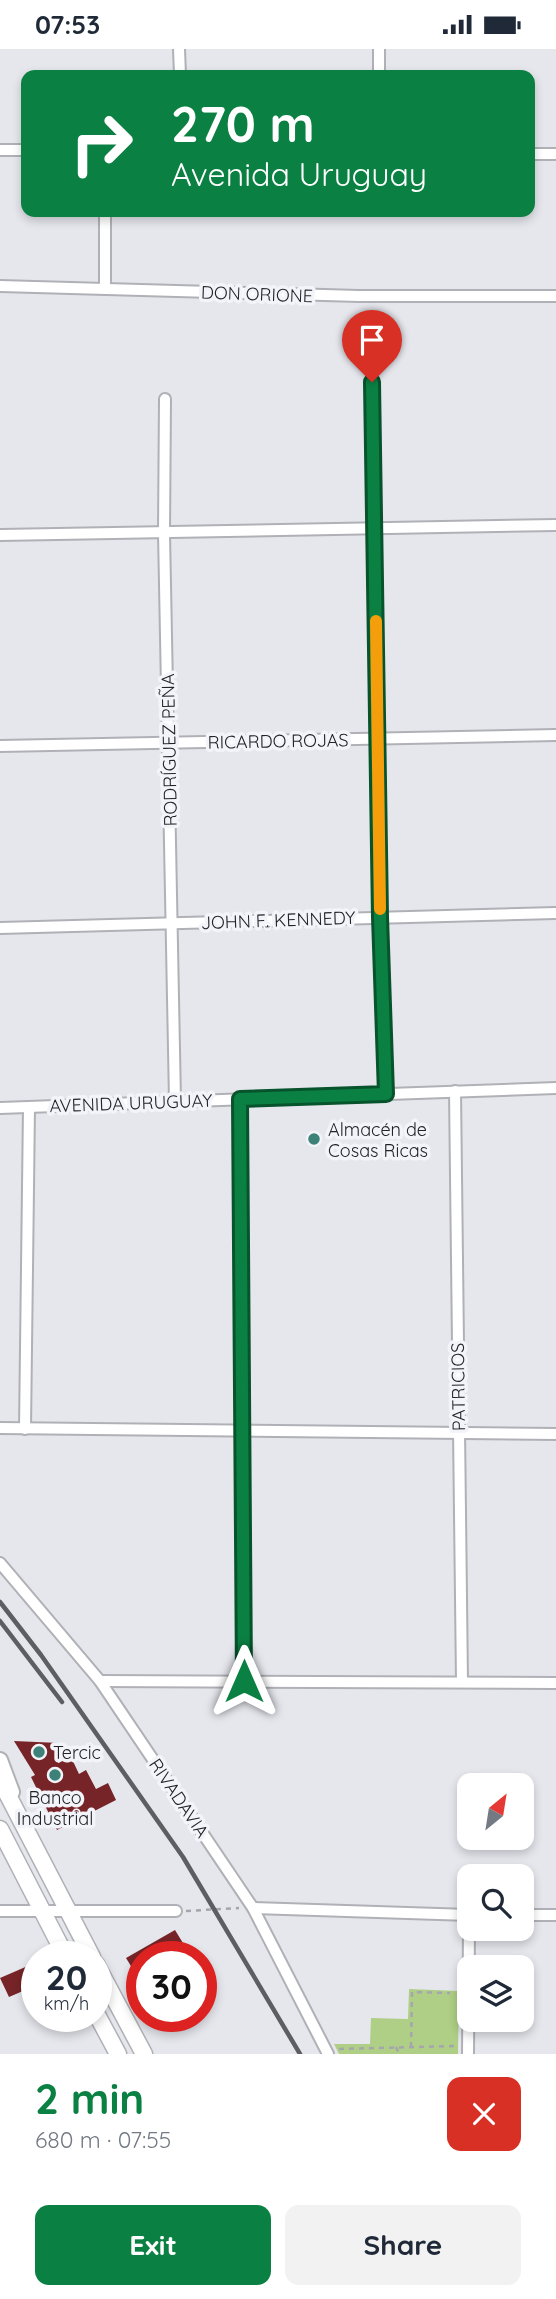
<!DOCTYPE html>
<meta charset="utf-8">
<style>
:root{--surface:#fff;--page:#f2f2f3;--text:#1f2937;--muted:#747a83;--accent:#0b8043}
body{margin:0;font-family:Quicksand,sans-serif;background:var(--page);color:var(--text);height:100vh;display:flex;flex-direction:column;font-size:26px;white-space:nowrap}
*{box-sizing:border-box;margin:0}
p{font-size:23px;color:var(--muted)}
.icon{flex:none;width:38px;height:38px;fill:none;stroke:currentColor;stroke-width:2;stroke-linecap:round;stroke-linejoin:round}
.map{position:relative;height:2005px;overflow:hidden}
.drawer{display:flex;flex-direction:column;background:var(--surface);flex:1}
.drawer>*{flex:none}
.top-card{position:absolute;left:21px;top:21px;width:514px;height:147px;border-radius:14px;box-shadow:0 4px 10px #0003;background:#0b8043;color:#fff;overflow:hidden}
.needle{width:46px;rotate:30deg}
.fabs{position:absolute;left:457px;top:1724px;display:grid;gap:14px}
.fabs a{display:grid;place-items:center;width:77px;height:77px;border-radius:14px;background:var(--surface);box-shadow:0 4px 10px #0003;font-size:35px}
.speed{position:absolute;left:21px;top:1892px;display:flex;gap:14px;font-size:35px;font-weight:700;text-align:center}
.speed>*{display:grid;place-content:center;width:91px;height:91px;border-radius:50%;background:var(--surface);box-shadow:0 4px 10px #0003;line-height:1}
.speed small{font-size:18px;font-weight:400}
.speed .limit{border:10px solid #d22;background:#fff;color:#111}
.pin{position:absolute;display:grid;place-items:center;width:60px;height:60px;color:#fff;margin:-72px -30px;border-radius:50% 50% 50% 0;rotate:-45deg;box-shadow:0 0 7px #0007}
.pin .icon{rotate:45deg}
.me{position:absolute;width:77px;margin:-38px;rotate:0deg;stroke-linejoin:round;filter:drop-shadow(0 0 5px #0008)}
.turn{display:flex;align-items:center;gap:24px;height:147px;padding:0 35px;font-size:32px}
.turn .icon{width:91px;height:91px;stroke-width:2.5}
.turn b{display:block;font-size:49px;line-height:60px}
.round{display:grid;place-items:center;flex:none;width:74px;height:74px;border-radius:14px;background:var(--page)}
.summary{display:flex;align-items:center;justify-content:space-between;height:119px;padding:0 35px}
h1{font-size:42px;font-weight:700;line-height:52px;color:var(--accent)}
.button{display:flex;gap:14px;margin-top:auto;padding:14px 35px}
.button a{flex:1;height:80px;border-radius:14px;background:var(--accent);color:#fff;font-size:28px;font-weight:700;line-height:80px;text-align:center}
.button a+a{background:var(--page);color:var(--text)}
.status{display:flex;justify-content:space-between;align-items:center;height:49px;padding:0 35px;background:var(--surface);direction:ltr}
.status svg{height:19px;fill:currentColor}
.map>svg:first-child{display:block}
</style>
<div class="status"><b>07:53</b><svg viewBox="0 0 49 12"><path d="M0 12V9h3v3zM5 12V6h3v6zM10 12V3h3v9zM15 12V0h3v12zM26 1h20v11H26zM47 4h2v5h-2z"/></svg></div>
<div class="map">
<svg width="556" height="2005" viewBox="0 0 556 2005">
<rect width="100%" height="100%" fill="#e6e7ed"/>
<path fill="#aecf85" d="M 409,1940 L 459,1942 L 458,2005 L 339,2005 L 334,1995 L 370,1995 L 371,1969 L 408,1970 Z"/>
<g fill="#762427">
<path d="M 14,1692 L 59,1694 L 58,1714 L 71,1708 L 79,1725 L 86,1721 L 96,1740 L 108,1734 L 116,1751 L 57,1781 L 31,1728 L 35,1726 Z"/>
<path d="M 175,1881 L 186,1899 L 172,1908 L 142,1908 L 142,1935 L 126,1909 Z"/>
<path d="M 37,1913 L 37,1936 L 9,1948 L 0,1929 Z"/>
</g>
<g fill="none" stroke-linecap="round" stroke-linejoin="round">
<g stroke="#b0b1b6" stroke-width="14">
<g id="minor">
<path d="M 179,0 L 180,26"/>
<path d="M 379,26 L 379,0"/>
<path d="M 0,101 L 26,101"/>
<path d="M 530,105 L 556,105"/>
<path d="M 0,237 L 359,247 L 556,247"/>
<path d="M 105,240 L 105,163"/>
<path d="M 372,333 L 380,868 L 386,1045"/>
<path d="M 165,350 L 164,484 L 175,1052"/>
<path d="M 0,486 L 556,476"/>
<path d="M 0,697 L 556,686"/>
<path d="M 0,879 L 556,864"/>
<path d="M 455,1042 L 462,1633"/>
<path d="M 240,1050 L 244,1632"/>
<path d="M 0,1059 L 556,1039"/>
<path d="M 0,1379 L 556,1385"/>
<path d="M 25,1380 L 29,1058"/>
<path d="M 0,1514 L 100,1632 L 253,1859 L 328,2005"/>
<path d="M 100,1632 L 556,1634"/>
<path d="M 253,1859 L 469,1866"/>
<path d="M 0,1862 L 176,1862"/>
<path d="M 522,1866 L 556,1866"/>
<path d="M 468,2005 L 469,1880"/>
</g>
</g>
<g stroke="#b0b1b6" stroke-width="18">
<path id="tertiary" d="M 0,1711 L 12,1743"/>
</g>
<g stroke="#b0b1b6" stroke-width="19">
<g id="secondary">
<path d="M 0,1731 L 92,1908"/>
<path d="M 0,1780 L 66,1908"/>
<path d="M 96,1915 L 144,2005"/>
<path d="M 96,1964 L 118,2005"/>
</g>
</g>
<g stroke="#a5a6ab" stroke-width="2.5" stroke-dasharray="5 5" stroke-linecap="butt">
<path d="M 186,1862 L 239,1859"/>
<path d="M 396,1998 L 399,2005"/>
<path d="M 411,1998 L 412,1943 L 450,1944"/>
<path d="M 339,2000 L 455,1997"/>
</g>
<use href="#minor" stroke="#fff" stroke-width="10"/>
<use href="#tertiary" stroke="#fff" stroke-width="14"/>
<use href="#secondary" stroke="#fff" stroke-width="16"/>
<g stroke="#5d5e62" stroke-width="4.5">
<path d="M 0,1553 L 41,1606 L 183,1808 L 300,2005"/>
<path d="M 0,1572 L 62,1653"/>
</g>
</g>
<g fill="none" stroke-linecap="round" stroke-linejoin="round">
<g stroke="#07532c" stroke-width="18">
<path id="route" d="M 244,1632 L 240,1050 L 386,1045 L 380,868 L 372,333"/>
</g>
<use href="#route" stroke="#0b8043" stroke-width="12"/>
<path stroke="#f59e0b" stroke-width="12" d="M 376,572 L 380,860"/>
</g>
<g fill="#3d8278" stroke="#f3f4fa" stroke-width="2.5">
<circle cx="314" cy="1090" r="7"/>
<circle cx="39" cy="1703" r="7"/>
<circle cx="55" cy="1726" r="7"/>
</g>
<g text-anchor="middle" dominant-baseline="central" stroke-width="7" stroke-linejoin="round" paint-order="stroke">
<g font-size="18" fill="#222325" stroke="#f3f4fa">
<text transform="translate(257 245) rotate(2)">DON ORIONE</text>
<text transform="translate(278 692) rotate(-1)">RICARDO ROJAS</text>
<text transform="translate(169 701) rotate(-91)">RODRÍGUEZ PEÑA</text>
<text transform="translate(278 871) rotate(-2)">JOHN F. KENNEDY</text>
<text transform="translate(131 1054) rotate(-2)">AVENIDA URUGUAY</text>
<text transform="translate(458 1338) rotate(-91)">PATRICIOS</text>
<text transform="translate(179 1749) rotate(56)">RIVADAVIA</text>
</g>
<g font-size="18" fill="#222325" stroke="#f3f4fa" text-anchor="start">
<text x="328" y="1080">Almacén de<tspan x="328" dy="21">Cosas Ricas</tspan></text>
<text x="53" y="1703">Tercic</text>
<text x="55" y="1748" text-anchor="middle">Banco<tspan x="55" dy="21">Industrial</tspan></text>
</g>
</g>
</svg>
<div class="fabs">
<a><svg class="needle" viewBox="-14 -14 28 28"><path d="M0-13l5 13h-10z" fill="#e53935"/><path d="M0 13l5-13h-10z" fill="#747a83"/></svg></a>
<a><svg class="icon" aria-label="search" viewBox="0 0 24 24"><circle cx="10" cy="10" r="6"/><path d="M15 15l6 6"/></svg></a>
<a><svg class="icon" aria-label="layers" viewBox="0 0 24 24"><path d="M12 4l9 5-9 5-9-5zM3 14l9 5 9-5"/></svg></a>
</div>
<div class="speed"><div>20<small>km/h</small></div><div class="limit">30</div></div>
<div class="pin" style="left:372px;top:333px;background:#d93025"><svg class="icon" aria-label="arrive" viewBox="0 0 24 24"><path d="M6 21V4h12l-3 4 3 4H6"/></svg></div>
<svg class="me" style="left:244px;top:1632px" viewBox="-20 -20 40 40"><path d="M0-17L14 15 0 8-14 15z" fill="#0b8043" stroke="#fff" stroke-width="4"/></svg>
<div class="top-card">
<div class="turn"><svg class="icon" aria-label="right" viewBox="0 0 24 24"><path d="M7 20v-9h11M14 6l5 5-5 5"/></svg><div><b>270 m</b>Avenida Uruguay</div></div>
</div>
</div>
<section class="drawer">
<div class="summary"><div><h1>2 min</h1><p>680 m · 07:55</p></div><a class="round" style="background:#d93025;color:#fff"><svg class="icon" aria-label="close" viewBox="0 0 24 24"><path d="M6 6l12 12M18 6L6 18"/></svg></a></div>
<div class="button"><a>Exit</a><a>Share</a></div>
</section>
